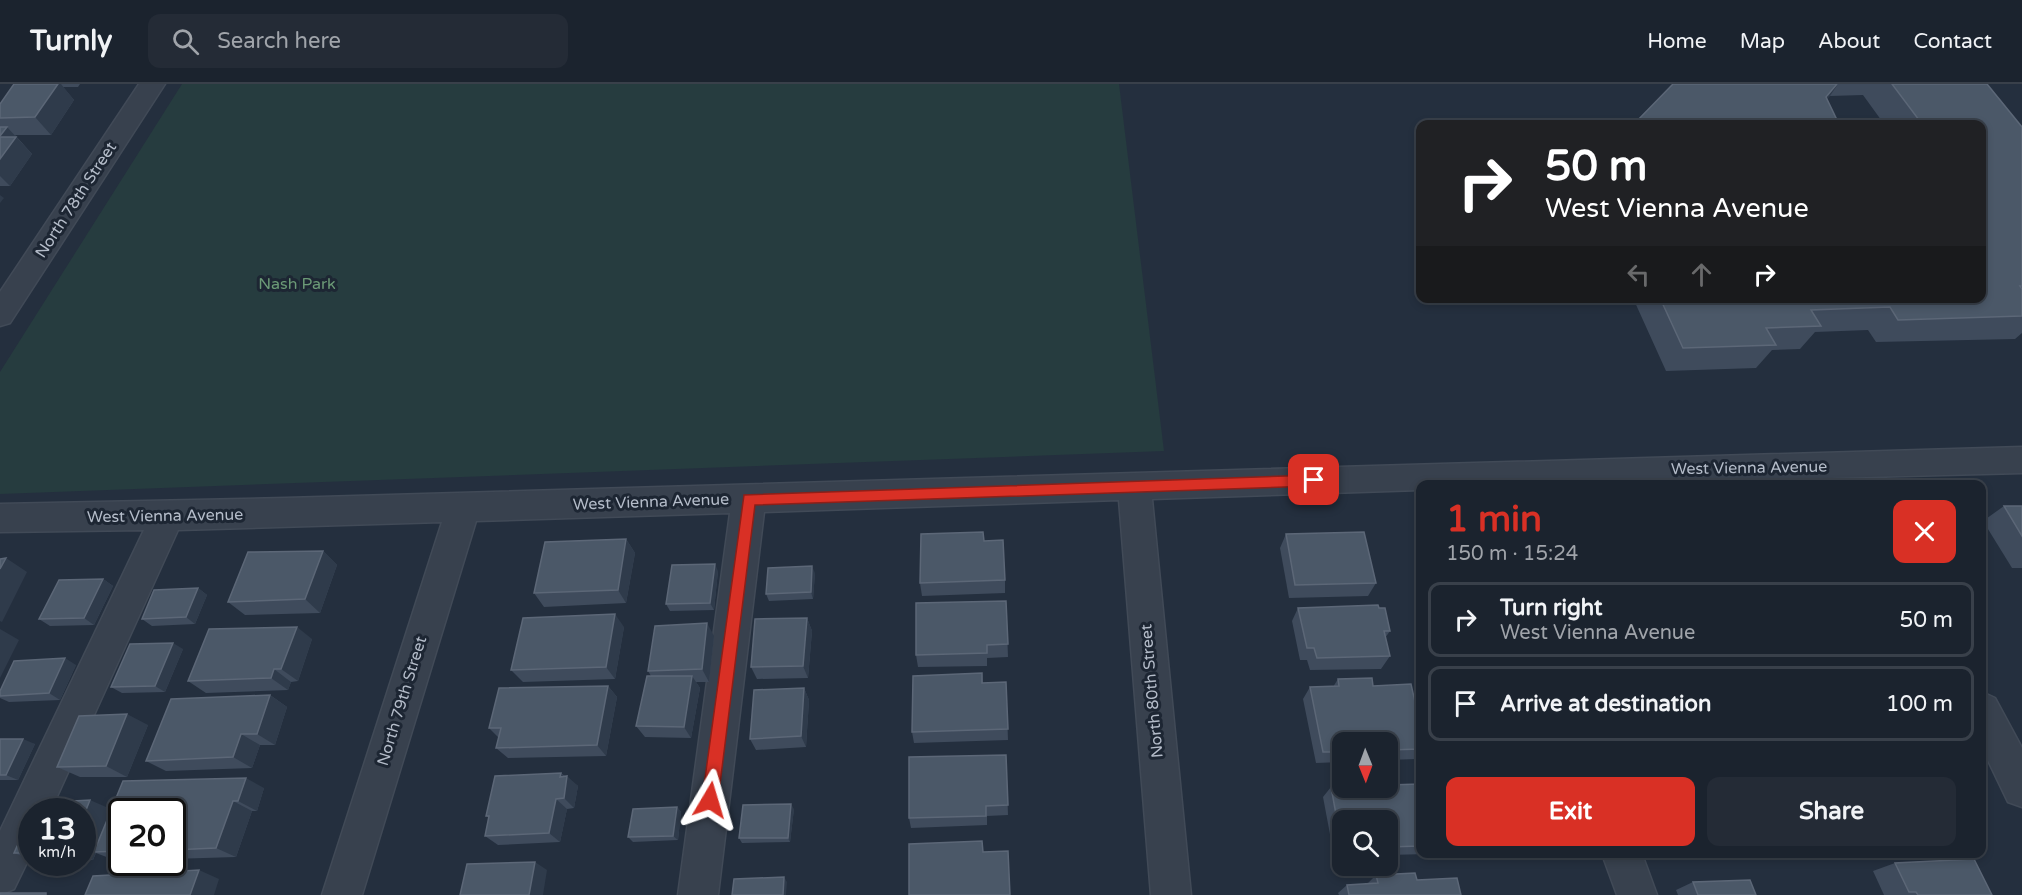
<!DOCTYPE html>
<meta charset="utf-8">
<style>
:root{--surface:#1b232e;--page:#242b36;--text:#f1f3f6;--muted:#a0a4aa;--line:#39404a;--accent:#d93025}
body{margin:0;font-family:"Varela Round",sans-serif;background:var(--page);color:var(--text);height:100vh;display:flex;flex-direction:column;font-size:22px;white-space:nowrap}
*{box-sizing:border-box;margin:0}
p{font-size:20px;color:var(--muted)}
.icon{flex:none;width:33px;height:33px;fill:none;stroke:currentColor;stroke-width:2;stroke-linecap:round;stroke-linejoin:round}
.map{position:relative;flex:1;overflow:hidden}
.drawer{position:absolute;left:1416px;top:396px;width:570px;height:378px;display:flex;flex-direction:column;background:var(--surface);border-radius:12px;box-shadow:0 3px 9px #0003,0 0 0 2px var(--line)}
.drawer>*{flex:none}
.guide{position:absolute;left:1416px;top:36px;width:570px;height:183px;border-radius:12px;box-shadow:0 3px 9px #0003,0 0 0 2px var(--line);background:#202124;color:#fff;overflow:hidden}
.needle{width:39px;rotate:179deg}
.buttons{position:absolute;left:1332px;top:648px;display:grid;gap:12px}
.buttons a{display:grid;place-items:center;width:66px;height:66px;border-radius:12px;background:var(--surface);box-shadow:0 3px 9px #0003,0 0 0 2px var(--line);font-size:30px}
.speed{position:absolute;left:18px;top:714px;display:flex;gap:12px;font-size:30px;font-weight:700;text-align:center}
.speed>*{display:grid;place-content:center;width:78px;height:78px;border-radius:50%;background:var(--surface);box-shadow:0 3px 9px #0003,0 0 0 2px var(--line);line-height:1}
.speed small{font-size:15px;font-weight:400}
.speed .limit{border:3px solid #111;border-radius:9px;background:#fff;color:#111}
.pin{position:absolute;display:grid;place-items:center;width:51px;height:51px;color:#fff;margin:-26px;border-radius:12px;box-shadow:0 3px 9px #0006}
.me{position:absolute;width:66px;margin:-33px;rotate:7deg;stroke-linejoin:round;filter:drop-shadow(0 0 4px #0008)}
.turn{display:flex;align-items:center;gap:21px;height:126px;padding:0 30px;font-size:27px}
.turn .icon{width:78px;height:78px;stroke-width:2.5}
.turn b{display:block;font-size:42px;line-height:51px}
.lanes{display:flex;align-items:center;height:57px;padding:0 30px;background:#0003;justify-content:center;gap:30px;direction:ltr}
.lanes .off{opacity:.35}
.round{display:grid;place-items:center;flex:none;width:63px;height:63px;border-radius:12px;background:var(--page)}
.summary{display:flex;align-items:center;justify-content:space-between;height:102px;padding:0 30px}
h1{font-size:36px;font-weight:800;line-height:45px;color:var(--accent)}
.action{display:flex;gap:12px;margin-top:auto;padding:12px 30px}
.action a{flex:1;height:69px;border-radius:12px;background:var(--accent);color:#fff;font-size:24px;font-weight:800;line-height:69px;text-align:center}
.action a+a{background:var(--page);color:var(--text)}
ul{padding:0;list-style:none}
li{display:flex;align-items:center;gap:18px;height:75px;margin:0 12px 9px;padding:0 18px;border:3px solid var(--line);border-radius:12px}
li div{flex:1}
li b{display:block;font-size:22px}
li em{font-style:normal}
header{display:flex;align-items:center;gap:36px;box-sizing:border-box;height:84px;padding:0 30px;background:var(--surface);border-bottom:2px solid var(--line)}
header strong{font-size:28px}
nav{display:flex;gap:33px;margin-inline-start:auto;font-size:21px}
.search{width:420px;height:54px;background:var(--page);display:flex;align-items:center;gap:15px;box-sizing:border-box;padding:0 21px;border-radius:12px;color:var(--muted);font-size:22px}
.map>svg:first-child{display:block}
</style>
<header>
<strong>Turnly</strong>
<div class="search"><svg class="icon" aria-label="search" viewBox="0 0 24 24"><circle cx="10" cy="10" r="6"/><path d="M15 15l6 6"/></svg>Search here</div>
<nav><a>Home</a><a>Map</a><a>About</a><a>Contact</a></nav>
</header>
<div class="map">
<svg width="2022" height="811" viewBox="0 0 2022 811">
<rect width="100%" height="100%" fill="#242f3e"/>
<path fill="#263c3f" d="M 182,0 L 1119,0 L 1164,367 L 0,410 L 0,288 Z"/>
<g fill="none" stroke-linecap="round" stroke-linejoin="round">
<g stroke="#414a57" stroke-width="3">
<g id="minor">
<path d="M 139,0 L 165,0 L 10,239 L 0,242 L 0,208 Z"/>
<path d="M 2022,363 L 2022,389 L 1600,400 L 1420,400 L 1420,406 L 1152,415 L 1191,811 L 1151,811 L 1119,416 L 764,428 L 718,811 L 678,811 L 730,429 L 476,437 L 362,811 L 322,811 L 442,438 L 178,446 L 50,728 L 32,728 L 32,768 L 14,805 L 0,811 L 0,747 L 144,446 L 0,448 L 0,420 L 286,414 Z"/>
<path d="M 1982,608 L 1995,614 L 2022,664 L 2022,723 L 2008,718 L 1982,664 Z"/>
<path d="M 1602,770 L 1642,770 L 1657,811 L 1617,811 Z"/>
</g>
</g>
<use href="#minor" fill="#38414e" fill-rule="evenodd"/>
</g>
<g fill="#3f4b5c">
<path d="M 14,0 L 80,0 L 78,3 L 63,3 L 74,16 L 51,51 L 15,51 L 32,70 L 10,102 L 0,102 L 0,20 Z"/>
<path d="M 1673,0 L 1987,0 L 2022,43 L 2022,249 L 2015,255 L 1876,258 L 1868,246 L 1815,248 L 1800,265 L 1772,266 L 1756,284 L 1666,287 L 1633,214 L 1982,214 L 1982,40 L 1884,40 L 1863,11 L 1830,12 Z"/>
<path d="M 2004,422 L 2022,422 L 2022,484 L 2012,484 L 1983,437 Z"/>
<path d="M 1286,450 L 1376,499 L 1368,512 L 1289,514 L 1280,464 Z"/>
<path d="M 626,455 L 635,469 L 626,519 L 544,523 L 534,509 Z"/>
<path d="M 984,457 L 1005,496 L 1005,509 L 922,512 L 920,499 Z"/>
<path d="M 323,467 L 337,481 L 320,529 L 245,531 L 228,518 Z"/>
<path d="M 718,487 L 714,526 L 670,527 L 666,520 Z"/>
<path d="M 815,489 L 813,515 L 769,517 L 766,510 Z"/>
<path d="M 103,495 L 113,502 L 94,541 L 50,542 L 39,535 Z"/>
<path d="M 198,504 L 207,511 L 195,540 L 152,542 L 142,535 Z"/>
<path d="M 1006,517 L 1008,573 L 987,574 L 987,582 L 918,583 L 916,571 Z"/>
<path d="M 1298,524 L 1379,524 L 1390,547 L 1385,554 L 1390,572 L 1381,585 L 1310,586 L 1307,576 L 1300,576 L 1292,537 Z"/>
<path d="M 807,534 L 812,547 L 808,594 L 757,595 L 751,583 Z"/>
<path d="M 624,543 L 615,595 L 523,598 L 511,586 Z"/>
<path d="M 714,552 L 709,598 L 696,598 L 700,604 L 691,654 L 645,653 L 636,642 L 651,592 L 648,587 Z"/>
<path d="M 312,555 L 298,597 L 291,598 L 288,606 L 206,609 L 188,597 Z"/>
<path d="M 183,565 L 165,608 L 122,609 L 111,603 Z"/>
<path d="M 76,581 L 60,616 L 9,618 L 0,614 L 0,607 Z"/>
<path d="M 982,589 L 983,599 L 1006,598 L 1008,656 L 914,659 L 912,648 Z"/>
<path d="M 1338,595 L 1373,602 L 1420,640 L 1420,671 L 1417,675 L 1388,676 L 1388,658 L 1342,658 L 1342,678 L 1316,679 L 1303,615 L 1310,603 L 1333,603 Z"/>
<path d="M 608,602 L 617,613 L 606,672 L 508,674 L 496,664 L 499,654 L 489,644 Z"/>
<path d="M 804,604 L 809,616 L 806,663 L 756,666 L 750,655 Z"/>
<path d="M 270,611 L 287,623 L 275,661 L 260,661 L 252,684 L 166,687 L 146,677 Z"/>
<path d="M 148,641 L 127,693 L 80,693 L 57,683 Z"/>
<path d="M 0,655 L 35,660 L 18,696 L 0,696 Z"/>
<path d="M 1006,671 L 1008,731 L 987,732 L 987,741 L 911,744 L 909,734 Z"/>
<path d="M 561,689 L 578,702 L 574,724 L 567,725 L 560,758 L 498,761 L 485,752 L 489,734 L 486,732 Z"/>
<path d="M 1420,700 L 1420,770 L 1428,770 L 1388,771 L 1388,736 L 1342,736 L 1342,768 L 1341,761 L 1332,761 L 1323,713 L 1331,703 Z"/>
<path d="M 264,704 L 257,727 L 252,727 L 236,773 L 172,775 L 172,728 L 122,728 L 122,777 L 117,777 L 96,769 L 93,776 L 82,776 L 82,728 L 112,726 Z"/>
<path d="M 677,723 L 681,728 L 678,756 L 633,758 L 628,753 Z"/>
<path d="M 794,725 L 790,758 L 742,759 L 739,754 Z"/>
<path d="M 32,729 L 32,776 L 14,769 Z"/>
<path d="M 1895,779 L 1992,811 L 1884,811 L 1873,787 Z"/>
<path d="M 1376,791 L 1417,796 L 1461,811 L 1339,811 L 1338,809 L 1347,801 L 1367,800 Z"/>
<path d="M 1693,798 L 1756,811 L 1678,811 L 1676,806 Z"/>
</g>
<g fill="#2f3b4b">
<path d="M 58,0 L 61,0 L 74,16 L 51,51 L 35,33 Z"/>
<path d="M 1837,0 L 1838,0 L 1830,12 L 1808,38 Z"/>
<path d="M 7,43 L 32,70 L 10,102 L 0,92 L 0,52 Z"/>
<path d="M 0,111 L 4,114 L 0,119 Z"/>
<path d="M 626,455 L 635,469 L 626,519 L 618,506 Z"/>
<path d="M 323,467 L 337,481 L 320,529 L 305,515 Z"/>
<path d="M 6,474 L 27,488 L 2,538 L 0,537 L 0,485 Z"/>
<path d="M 715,480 L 718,487 L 714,526 L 710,519 Z"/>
<path d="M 812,482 L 815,489 L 813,515 L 811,508 Z"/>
<path d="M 103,495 L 113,502 L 94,541 L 84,534 Z"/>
<path d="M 198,504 L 207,511 L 195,540 L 186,533 Z"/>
<path d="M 615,530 L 624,543 L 615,595 L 606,583 Z"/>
<path d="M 807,534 L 812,547 L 808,594 L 803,582 Z"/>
<path d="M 707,539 L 714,552 L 709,598 L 702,585 Z"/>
<path d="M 297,543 L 312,555 L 298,597 L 281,585 Z"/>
<path d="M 0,545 L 19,556 L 0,594 Z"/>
<path d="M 173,559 L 183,565 L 165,608 L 155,602 Z"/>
<path d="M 65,574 L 76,581 L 60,616 L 49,609 Z"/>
<path d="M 274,585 L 291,598 L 288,606 L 271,594 Z"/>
<path d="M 692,592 L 700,604 L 691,654 L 684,643 Z"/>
<path d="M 608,602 L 617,613 L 606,672 L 597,661 Z"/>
<path d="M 804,604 L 809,616 L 806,663 L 801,652 Z"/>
<path d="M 270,611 L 287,623 L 275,661 L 257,650 Z"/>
<path d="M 127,630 L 148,641 L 127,693 L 106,682 Z"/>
<path d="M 241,650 L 260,661 L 252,684 L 233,673 Z"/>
<path d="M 23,655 L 35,660 L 18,696 L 6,691 Z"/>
<path d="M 561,689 L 567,695 L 567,692 L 578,702 L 574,724 L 564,714 L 560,693 Z"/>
<path d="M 246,694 L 264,704 L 257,727 L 238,717 Z"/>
<path d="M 556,715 L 567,725 L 560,758 L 549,749 Z"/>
<path d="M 90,716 L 113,726 L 93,776 L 82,772 L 82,736 Z"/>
<path d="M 233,717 L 252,727 L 236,773 L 216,764 Z"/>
<path d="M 791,720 L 794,725 L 790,758 L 788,754 Z"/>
<path d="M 677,723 L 681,728 L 678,756 L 673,752 Z"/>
<path d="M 535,778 L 547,786 L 543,811 L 529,811 Z"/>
<path d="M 199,786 L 219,795 L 214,811 L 190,811 Z"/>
<path d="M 784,793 L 787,798 L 786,811 L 783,811 Z"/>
</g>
<g fill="#4b5868" stroke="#5c6777" stroke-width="1.5">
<path d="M 14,0 L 58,0 L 35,33 L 0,34 L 0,20 Z"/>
<path d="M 1673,0 L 1837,0 L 1826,13 L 1837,36 L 1837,40 L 1634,40 Z"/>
<path d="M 1892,0 L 1987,0 L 2022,43 L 2022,202 L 2020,202 L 2022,205 L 2022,232 L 1898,236 L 1890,223 L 1811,226 L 1821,242 L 1766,244 L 1776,261 L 1683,264 L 1660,214 L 1982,214 L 1982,40 L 1922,40 Z"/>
<path d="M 0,43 L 7,43 L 0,52 Z"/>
<path d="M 0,53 L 16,53 L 0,75 Z"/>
<path d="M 2004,422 L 2022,422 L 2022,452 Z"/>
<path d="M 983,448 L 984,457 L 1003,456 L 1005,496 L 920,499 L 921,450 Z"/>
<path d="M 1364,448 L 1376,499 L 1295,501 L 1286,450 Z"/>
<path d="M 626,455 L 618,506 L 534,509 L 545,458 Z"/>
<path d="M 323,467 L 305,515 L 228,518 L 248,468 Z"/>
<path d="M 6,474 L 0,485 L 0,475 Z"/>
<path d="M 715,480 L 710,519 L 666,520 L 672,481 Z"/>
<path d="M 812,482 L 811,508 L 766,510 L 768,484 Z"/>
<path d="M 103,495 L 84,534 L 39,535 L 59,496 Z"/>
<path d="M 198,504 L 186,533 L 142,535 L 154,506 Z"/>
<path d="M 1006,517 L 1008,560 L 987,561 L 987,569 L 916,571 L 916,519 Z"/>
<path d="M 1378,521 L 1379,524 L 1385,524 L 1390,547 L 1384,547 L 1390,572 L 1317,574 L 1314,564 L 1307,564 L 1298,524 Z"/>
<path d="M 615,530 L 606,583 L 511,586 L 523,534 Z"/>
<path d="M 807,534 L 803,582 L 751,583 L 755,535 Z"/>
<path d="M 707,539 L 702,585 L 648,587 L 655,542 Z"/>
<path d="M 297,543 L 281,585 L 274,585 L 271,594 L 188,597 L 209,545 Z"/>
<path d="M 173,559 L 155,602 L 111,603 L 130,560 Z"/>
<path d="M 65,574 L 49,609 L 0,612 L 0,607 L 14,577 Z"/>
<path d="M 982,589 L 982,599 L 1006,598 L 1008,645 L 912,648 L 913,592 Z"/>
<path d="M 647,592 L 692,592 L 684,643 L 636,642 Z"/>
<path d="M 1372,594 L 1373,602 L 1411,600 L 1420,640 L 1420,665 L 1388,666 L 1388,658 L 1342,658 L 1342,668 L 1323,668 L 1310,603 L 1339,602 L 1338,595 Z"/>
<path d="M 608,602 L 597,661 L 496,664 L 501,644 L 489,644 L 499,604 Z"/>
<path d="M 804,604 L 801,652 L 750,655 L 754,606 Z"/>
<path d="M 270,611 L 257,650 L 241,650 L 233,673 L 146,677 L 171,615 Z"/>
<path d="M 127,630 L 106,682 L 57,683 L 79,632 Z"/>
<path d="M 0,655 L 23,655 L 6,691 L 0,691 Z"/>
<path d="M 1006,671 L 1008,721 L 986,722 L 986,732 L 909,734 L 909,673 Z"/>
<path d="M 561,689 L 560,693 L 567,692 L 564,714 L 556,715 L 549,749 L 485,752 L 489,732 L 486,732 L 495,692 Z"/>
<path d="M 246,694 L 238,717 L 233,717 L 216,764 L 172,766 L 172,728 L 122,728 L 122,767 L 94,768 L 123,697 Z"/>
<path d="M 1420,700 L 1420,762 L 1388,763 L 1388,736 L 1342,736 L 1342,752 L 1340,752 L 1331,703 L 1388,704 L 1388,701 Z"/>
<path d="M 90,716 L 82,736 L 82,728 L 32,728 L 36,719 Z"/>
<path d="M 791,720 L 788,754 L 739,754 L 743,721 Z"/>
<path d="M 677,723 L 673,752 L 628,753 L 633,725 Z"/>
<path d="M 32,729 L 32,769 L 14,769 Z"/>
<path d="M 982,757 L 983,768 L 1008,767 L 1010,811 L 909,811 L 909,760 Z"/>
<path d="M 1974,775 L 1992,811 L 1918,811 L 1916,808 L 1909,808 L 1895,779 Z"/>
<path d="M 535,778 L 529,811 L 460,811 L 467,780 Z"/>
<path d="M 199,786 L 190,811 L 85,811 L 93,792 Z"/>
<path d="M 1415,789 L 1417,796 L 1457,794 L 1461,811 L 1349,811 L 1347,801 L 1378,799 L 1376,791 Z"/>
<path d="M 784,793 L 783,811 L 732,811 L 734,795 Z"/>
<path d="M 1750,796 L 1756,811 L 1698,811 L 1693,798 Z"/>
<rect x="0" y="809" width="46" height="2"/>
</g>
<path fill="#d93025" stroke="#8d1f18" stroke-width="1.5" d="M 1314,391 L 1318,392 L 1320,396 L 1318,400 L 1314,402 L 755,421 L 718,716 L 716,722 L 710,724 L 704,722 L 702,716 L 744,411 Z"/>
<g text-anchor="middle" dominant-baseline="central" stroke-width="6" stroke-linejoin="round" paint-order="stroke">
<g font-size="16" fill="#b4bcc9" stroke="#1d2633">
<text transform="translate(76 116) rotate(-57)">North 78th Street</text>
<text transform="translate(1749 384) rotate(-1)">West Vienna Avenue</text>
<text transform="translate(651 418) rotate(-2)">West Vienna Avenue</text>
<text transform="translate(165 432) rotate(-1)">West Vienna Avenue</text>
<text transform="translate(1152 607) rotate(-95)">North 80th Street</text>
<text transform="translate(402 617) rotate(-73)">North 79th Street</text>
</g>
<g font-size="16" fill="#6b9a76" stroke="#1d2633">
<text x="297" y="200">Nash Park</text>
</g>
</g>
</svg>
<div class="buttons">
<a><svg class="needle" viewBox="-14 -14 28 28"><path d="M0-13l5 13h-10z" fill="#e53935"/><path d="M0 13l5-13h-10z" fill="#a0a4aa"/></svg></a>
<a><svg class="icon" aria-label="search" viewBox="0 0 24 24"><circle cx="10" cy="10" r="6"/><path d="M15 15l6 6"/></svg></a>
</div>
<div class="speed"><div>13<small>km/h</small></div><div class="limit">20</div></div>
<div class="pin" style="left:1314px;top:396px;background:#d93025"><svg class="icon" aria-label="arrive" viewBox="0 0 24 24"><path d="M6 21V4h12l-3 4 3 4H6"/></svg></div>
<svg class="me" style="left:710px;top:716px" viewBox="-20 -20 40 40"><path d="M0-17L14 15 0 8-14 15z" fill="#d93025" stroke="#fff" stroke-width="4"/></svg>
<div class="guide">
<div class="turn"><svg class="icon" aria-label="right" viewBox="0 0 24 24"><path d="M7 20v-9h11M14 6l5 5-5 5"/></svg><div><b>50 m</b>West Vienna Avenue</div></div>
<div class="lanes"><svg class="icon off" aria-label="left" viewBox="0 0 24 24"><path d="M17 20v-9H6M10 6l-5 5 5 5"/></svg><svg class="icon off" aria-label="ahead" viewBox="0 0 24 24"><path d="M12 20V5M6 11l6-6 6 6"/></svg><svg class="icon" aria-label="right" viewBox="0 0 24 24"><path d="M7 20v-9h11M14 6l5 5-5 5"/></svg></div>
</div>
<section class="drawer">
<div class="summary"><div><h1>1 min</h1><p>150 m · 15:24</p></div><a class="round" style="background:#d93025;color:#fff"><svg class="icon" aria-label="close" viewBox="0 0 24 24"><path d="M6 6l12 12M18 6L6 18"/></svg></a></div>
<ul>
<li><svg class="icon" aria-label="right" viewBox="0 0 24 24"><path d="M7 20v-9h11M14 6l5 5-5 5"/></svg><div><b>Turn right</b><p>West Vienna Avenue</p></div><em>50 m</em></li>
<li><svg class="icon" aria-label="arrive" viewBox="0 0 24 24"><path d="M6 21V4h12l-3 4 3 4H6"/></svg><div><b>Arrive at destination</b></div><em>100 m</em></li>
</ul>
<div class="action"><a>Exit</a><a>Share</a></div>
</section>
</div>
